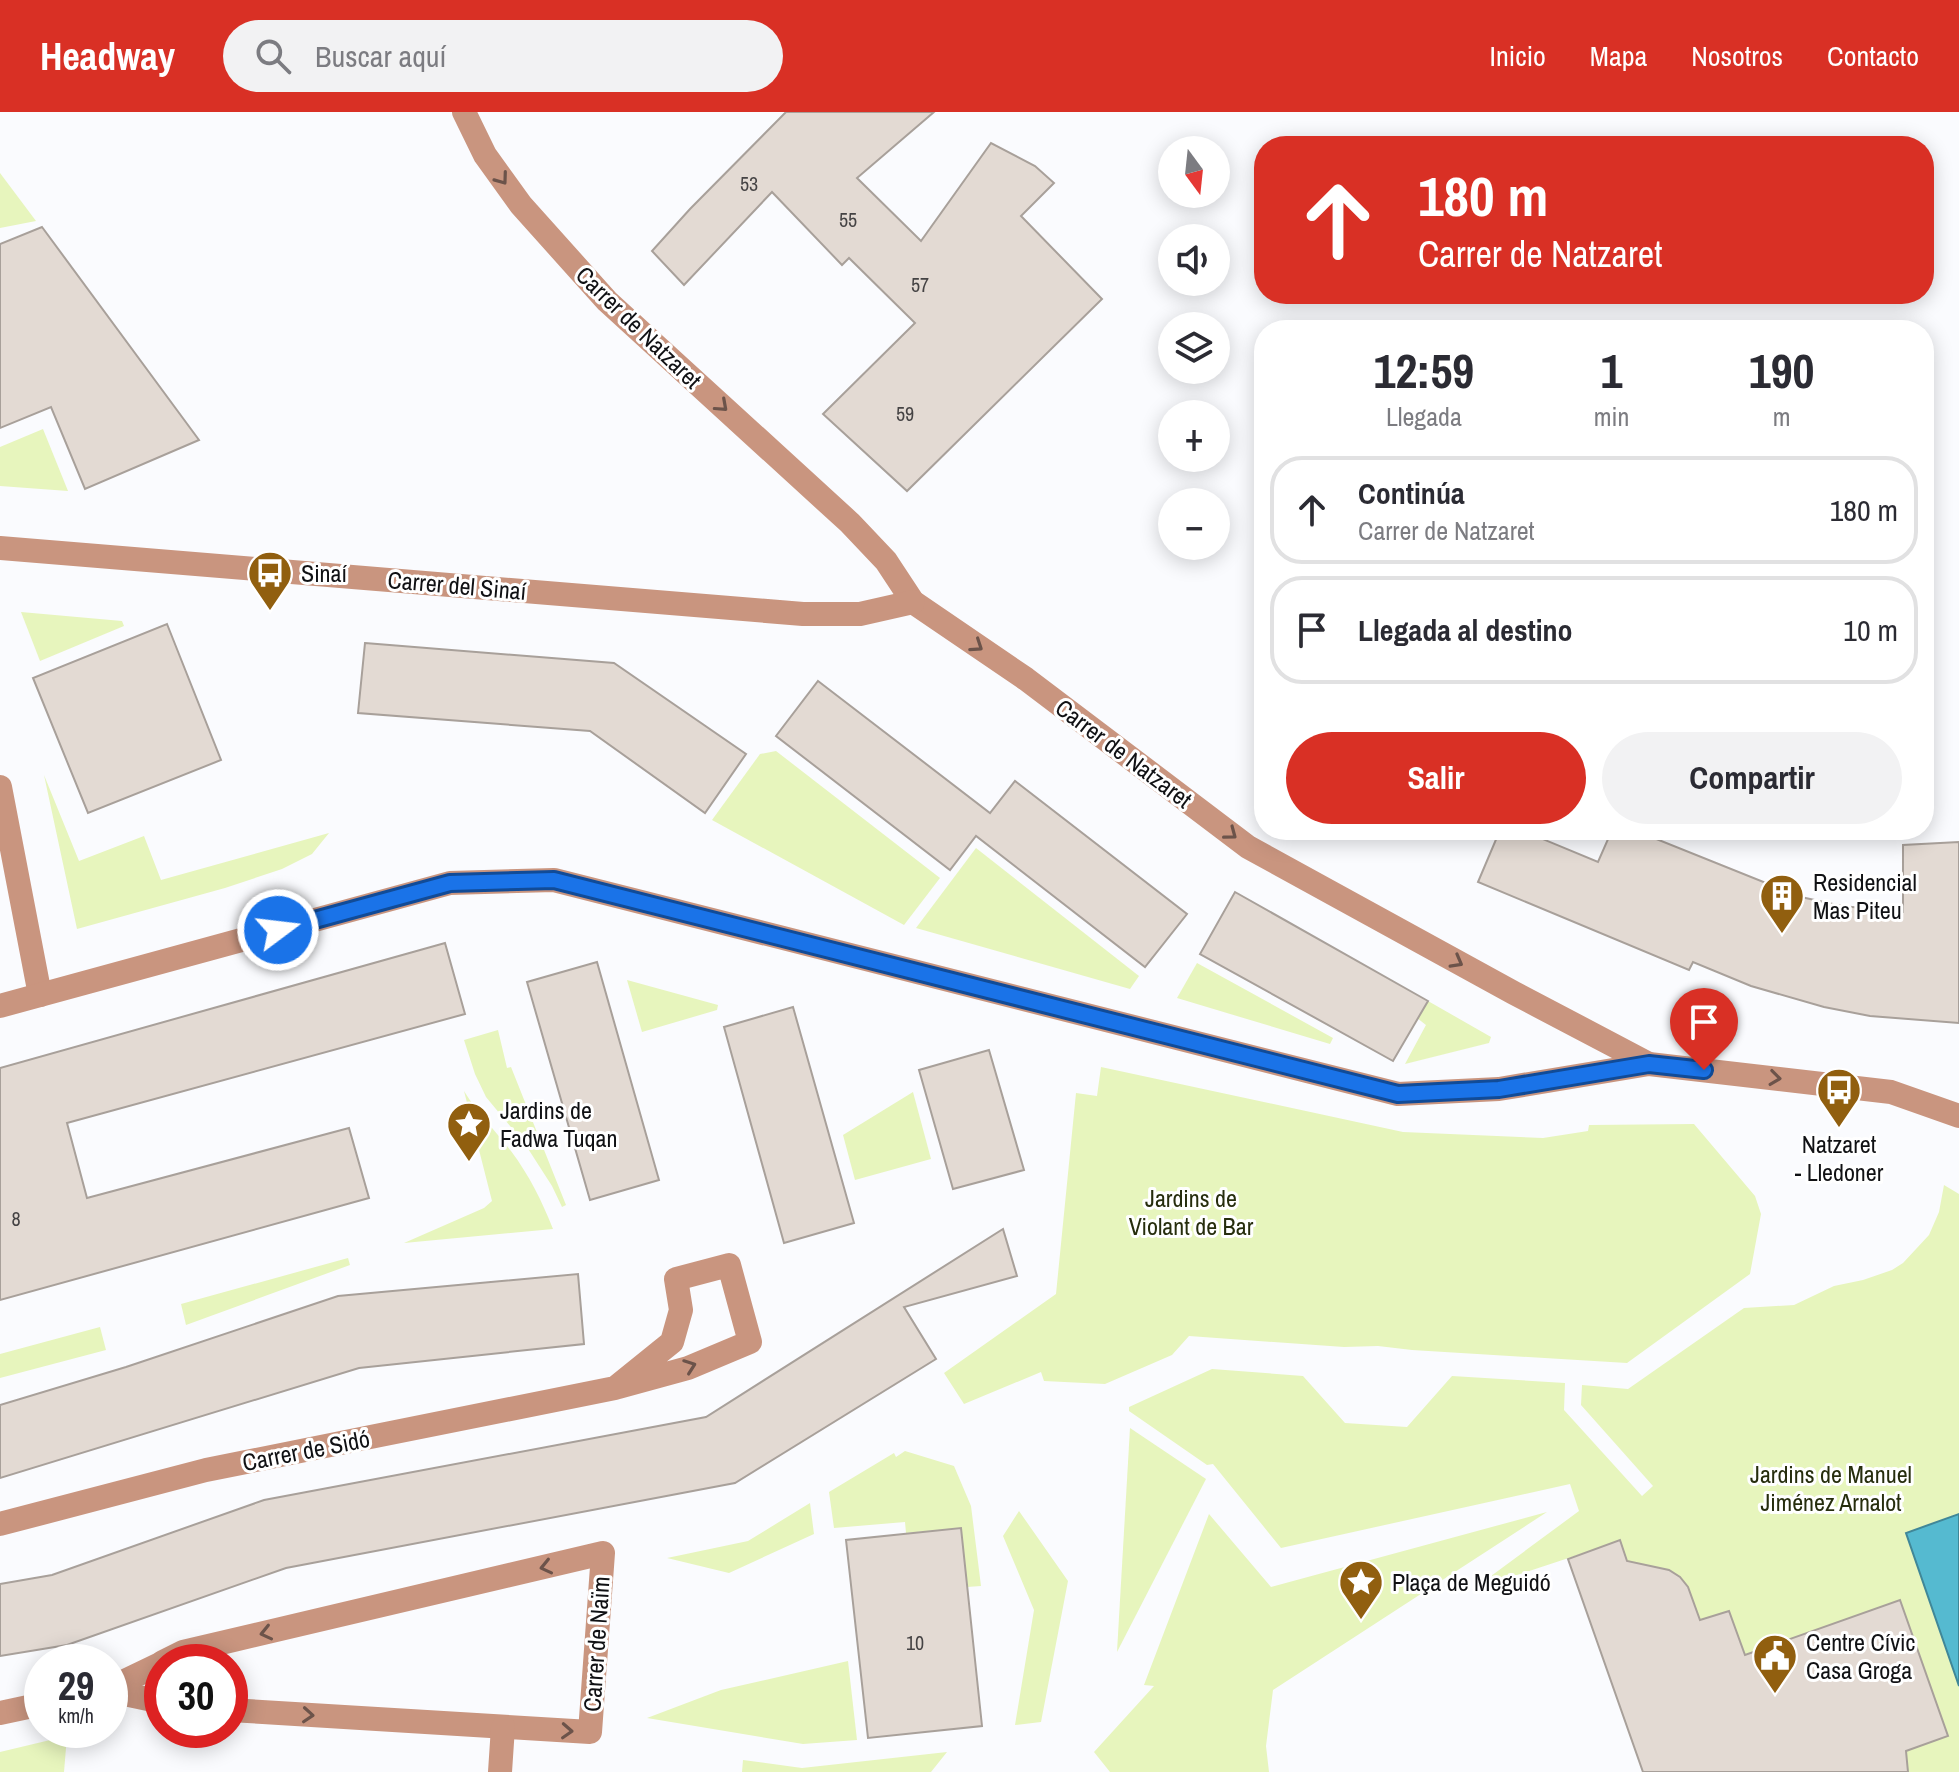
<!DOCTYPE html>
<html lang="es">
<meta charset="utf-8">
<style>
:root{--surface:#fff;--page:#f2f2f3;--text:#2b2b33;--muted:#7c7c81;--line:#e1e1e2;--accent:#d93025}
body{margin:0;font-family:"Archivo Narrow",sans-serif;background:var(--page);color:var(--text);height:100vh;display:flex;flex-direction:column;font-size:30px;white-space:nowrap}
*{box-sizing:border-box;margin:0}
p{font-size:26px;color:var(--muted)}
.icon{flex:none;width:44px;height:44px;fill:none;stroke:currentColor;stroke-width:2;stroke-linecap:round;stroke-linejoin:round}
.map{position:relative;flex:1;overflow:hidden}
.drawer{position:absolute;left:1254px;top:208px;width:680px;height:520px;display:flex;flex-direction:column;background:var(--surface);border-radius:32px;box-shadow:0 4px 20px #0003}
.drawer>*{flex:none}
.hud{position:absolute;left:1254px;top:24px;width:680px;height:168px;border-radius:32px;box-shadow:0 4px 20px #0003;background:#d93025;color:#fff;overflow:hidden}
.needle{width:52px;rotate:165deg}
.tools{position:absolute;left:1158px;top:24px;display:grid;gap:16px}
.tools a{display:grid;place-items:center;width:72px;height:72px;border-radius:50%;background:var(--surface);box-shadow:0 4px 20px #0003;font-size:40px}
.speed{position:absolute;left:24px;top:1532px;display:flex;gap:16px;font-size:40px;font-weight:700;text-align:center}
.speed>*{display:grid;place-content:center;width:104px;height:104px;border-radius:50%;background:var(--surface);box-shadow:0 4px 20px #0003;line-height:1}
.speed small{font-size:20px;font-weight:400}
.speed .limit{border:12px solid #d22;background:#fff;color:#111}
.pin{position:absolute;display:grid;place-items:center;width:68px;height:68px;color:#fff;margin:-82px -34px;border-radius:50% 50% 50% 0;rotate:-45deg;box-shadow:0 0 8px #0007}
.pin .icon{rotate:45deg}
.me{position:absolute;width:88px;margin:-44px;rotate:75deg;stroke-linejoin:round;filter:drop-shadow(0 0 6px #0008)}
.turn{display:flex;align-items:center;gap:28px;height:168px;padding:0 32px;font-size:36px}
.turn .icon{width:104px;height:104px;stroke-width:2.5}
.turn b{display:block;font-size:56px;line-height:68px}
.eta{display:flex;justify-content:space-evenly;align-items:center;height:136px;text-align:center}
.eta b{font-size:48px;font-weight:800;line-height:56px}
.cta{display:flex;gap:16px;margin-top:auto;padding:16px 32px}
.cta a{flex:1;height:92px;border-radius:48px;background:var(--accent);color:#fff;font-size:32px;font-weight:800;line-height:92px;text-align:center}
.cta a+a{background:var(--page);color:var(--text)}
ul{padding:0;list-style:none}
li{display:flex;align-items:center;gap:24px;height:108px;margin:0 16px 12px;padding:0 16px;border:4px solid var(--line);border-radius:32px}
li div{flex:1}
li b{display:block;font-size:30px}
li em{font-style:normal}
header{display:flex;align-items:center;gap:48px;box-sizing:border-box;height:112px;padding:0 40px;background:var(--accent);color:#fff}
header strong{font-size:38px}
nav{display:flex;gap:44px;margin-inline-start:auto;font-size:28px}
.search{width:560px;height:72px;background:var(--page);display:flex;align-items:center;gap:20px;box-sizing:border-box;padding:0 28px;border-radius:44px;color:var(--muted);font-size:30px}
.map>svg:first-child{display:block}
</style>
<header>
<strong>Headway</strong>
<div class="search"><svg class="icon" aria-label="search" viewBox="0 0 24 24"><circle cx="10" cy="10" r="6"/><path d="M15 15l6 6"/></svg>Buscar aquí</div>
<nav><a>Inicio</a><a>Mapa</a><a>Nosotros</a><a>Contacto</a></nav>
</header>
<div class="map">
<svg width="1959" height="1660" viewBox="0 0 1959 1660">
<rect width="100%" height="100%" fill="#fafbfe"/>
<g fill="#e7f5bd">
<path d="M 0,61 L 36,109 L 0,116 Z"/>
<path d="M 43,317 L 68,379 L 0,374 L 0,335 Z"/>
<path d="M 21,500 L 122,509 L 124,514 L 40,549 Z"/>
<path d="M 776,639 L 940,766 L 904,813 L 712,708 L 760,642 Z"/>
<path d="M 44,663 L 79,749 L 144,724 L 161,768 L 329,721 L 312,742 L 282,757 L 225,776 L 77,817 Z"/>
<path d="M 976,736 L 1139,864 L 1130,877 L 916,816 Z"/>
<path d="M 1197,851 L 1333,926 L 1330,932 L 1177,886 Z"/>
<path d="M 627,868 L 718,893 L 717,898 L 642,920 Z"/>
<path d="M 1428,889 L 1491,925 L 1489,931 L 1405,952 L 1426,913 L 1417,906 Z"/>
<path d="M 498,918 L 507,956 L 511,955 L 566,1093 L 562,1095 L 552,1074 L 525,1032 L 486,985 L 475,962 L 464,928 Z"/>
<path d="M 1101,955 L 1403,1020 L 1543,1026 L 1588,1019 L 1589,1013 L 1694,1012 L 1755,1084 L 1761,1102 L 1750,1162 L 1627,1251 L 1412,1238 L 1378,1234 L 1344,1235 L 1189,1224 L 1172,1243 L 1105,1272 L 1044,1269 L 1041,1260 L 964,1292 L 944,1261 L 1056,1182 L 1076,981 L 1097,984 Z"/>
<path d="M 464,979 C 477,1001 495,1018 511,1039 C 529,1063 542,1089 553,1117 L 404,1131 L 484,1096 L 492,1089 Z"/>
<path d="M 913,980 L 931,1047 L 855,1068 L 843,1023 Z"/>
<path d="M 1944,1073 L 1959,1082 L 1959,1660 L 1908,1660 L 1906,1639 L 1948,1623 L 1900,1488 L 1745,1543 L 1729,1499 L 1700,1508 L 1632,1464 L 1620,1429 L 1472,1478 L 1579,1399 L 1570,1372 L 1281,1436 L 1213,1352 L 1207,1353 L 1129,1299 L 1129,1295 L 1212,1257 L 1303,1264 L 1345,1311 L 1407,1315 L 1452,1264 L 1565,1271 L 1564,1298 L 1642,1384 L 1653,1374 L 1581,1293 L 1582,1273 L 1628,1277 L 1744,1196 L 1794,1193 L 1834,1174 L 1863,1168 L 1892,1158 L 1903,1151 L 1929,1123 L 1939,1100 Z"/>
<path d="M 348,1146 L 350,1153 L 186,1213 L 181,1192 Z"/>
<path d="M 100,1215 L 106,1238 L 0,1266 L 0,1242 Z"/>
<path d="M 1130,1316 L 1206,1367 L 1117,1540 Z"/>
<path d="M 905,1339 L 954,1354 L 971,1394 L 981,1474 L 967,1475 L 961,1416 L 906,1421 L 905,1410 L 834,1416 L 829,1380 L 894,1341 L 896,1345 Z"/>
<path d="M 810,1391 L 814,1422 L 729,1461 L 667,1446 L 748,1429 Z"/>
<path d="M 1019,1399 L 1068,1469 L 1041,1610 L 1015,1613 L 1034,1498 L 1003,1424 Z"/>
<path d="M 1547,1400 L 1273,1578 L 1266,1634 L 1269,1660 L 1110,1660 L 1094,1640 L 1154,1574 L 1144,1573 L 1209,1402 L 1271,1475 Z"/>
<path d="M 848,1549 L 857,1628 L 803,1632 L 647,1606 L 721,1578 Z"/>
<path d="M 67,1624 L 64,1660 L 0,1660 L 0,1640 Z"/>
<path d="M 947,1640 L 931,1660 L 742,1660 L 743,1648 L 802,1656 Z"/>
</g>
<path fill="#55bad0" stroke="#408798" stroke-width="2" d="M 1959,1402 L 1959,1574 L 1906,1421 Z"/>
<g fill="#e3dad3" stroke="#a8a09a" stroke-width="2">
<path d="M 786,0 L 934,0 L 857,66 L 921,129 L 991,31 L 1035,54 L 1054,71 L 1021,104 L 1102,187 L 907,379 L 823,302 L 915,211 L 849,146 L 842,153 L 772,80 L 684,173 L 652,139 L 690,97 Z"/>
<path d="M 42,115 L 199,328 L 85,377 L 51,295 L 0,316 L 0,132 Z"/>
<path d="M 167,512 L 221,648 L 88,701 L 33,566 Z"/>
<path d="M 365,531 L 614,551 L 746,642 L 705,701 L 590,619 L 358,601 Z"/>
<path d="M 818,569 L 990,701 L 1015,669 L 1187,802 L 1145,855 L 976,724 L 950,758 L 776,624 Z"/>
<path d="M 1500,718 L 1521,718 L 1598,750 L 1612,718 L 1634,718 L 1801,785 L 1842,794 L 1903,800 L 1903,733 L 1959,730 L 1959,911 L 1870,904 L 1824,895 L 1751,874 L 1693,850 L 1689,858 L 1478,770 Z"/>
<path d="M 1235,780 L 1428,889 L 1393,949 L 1200,842 Z"/>
<path d="M 445,831 L 465,902 L 67,1011 L 87,1086 L 349,1016 L 369,1086 L 0,1188 L 0,956 Z"/>
<path d="M 597,850 L 659,1068 L 590,1088 L 527,870 Z"/>
<path d="M 793,895 L 854,1111 L 784,1131 L 724,915 Z"/>
<path d="M 989,938 L 1024,1058 L 953,1077 L 919,958 Z"/>
<path d="M 1003,1117 L 1017,1164 L 904,1195 L 936,1247 L 735,1371 L 286,1456 L 67,1533 L 0,1544 L 0,1472 L 52,1463 L 264,1388 L 706,1305 Z"/>
<path d="M 578,1162 L 584,1232 L 359,1256 L 0,1366 L 0,1293 L 126,1255 L 338,1184 Z"/>
<path d="M 961,1416 L 982,1614 L 868,1626 L 846,1428 Z"/>
<path d="M 1620,1428 L 1627,1449 L 1669,1458 L 1680,1465 L 1688,1475 L 1700,1508 L 1729,1499 L 1745,1543 L 1900,1488 L 1948,1624 L 1906,1639 L 1908,1660 L 1643,1660 L 1568,1447 Z"/>
</g>
<g fill="none" stroke-linecap="round" stroke-linejoin="round">
<g stroke="#c9957f" stroke-width="24">
<path d="M 464,0 L 485,43 L 521,93 L 607,189 L 850,411 L 886,449 L 913,490 L 1026,567 L 1248,735 L 1514,881 L 1649,952 L 1891,980 L 1959,1004"/>
<path d="M 0,436 L 803,502 L 860,502 L 913,490"/>
<path d="M 0,675 L 40,883"/>
<path d="M 0,894 L 450,771 L 554,768 L 1398,982 L 1499,977 L 1649,952"/>
<path d="M 0,1412 L 206,1358 L 615,1276 L 688,1256 L 750,1230 L 729,1153 L 676,1167 L 681,1198 L 672,1230 L 615,1276"/>
<path d="M 163,1550 L 183,1540 L 603,1441 L 590,1620 L 230,1598"/>
<path d="M 110,1576 L 162,1551"/>
<path d="M 110,1579 L 162,1590"/>
<path d="M 0,1601 L 42,1592"/>
<path d="M 500,1660 L 503,1615"/>
</g>
</g>
<defs><path id="oneway-chevron" d="M-2-3.5L2.5 0L-2 3.5" fill="none" stroke-width="1.6" stroke-linecap="round" stroke-linejoin="round" transform="scale(2)"/></defs>
<g stroke="#6c534a">
<use href="#oneway-chevron" transform="translate(502 67) rotate(54)"/>
<use href="#oneway-chevron" transform="translate(722 294) rotate(42)"/>
<use href="#oneway-chevron" transform="translate(977 534) rotate(34)"/>
<use href="#oneway-chevron" transform="translate(1231 722) rotate(37)"/>
<use href="#oneway-chevron" transform="translate(1457 850) rotate(29)"/>
<use href="#oneway-chevron" transform="translate(1775 966) rotate(7)"/>
<use href="#oneway-chevron" transform="translate(690 1254) rotate(-20)"/>
<use href="#oneway-chevron" transform="translate(546 1455) rotate(167)"/>
<use href="#oneway-chevron" transform="translate(266 1521) rotate(167)"/>
<use href="#oneway-chevron" transform="translate(308 1603) rotate(4)"/>
<use href="#oneway-chevron" transform="translate(567 1619) rotate(3)"/>
</g>
<g fill="none" stroke-linecap="round" stroke-linejoin="round">
<g stroke="#114b97" stroke-width="20">
<path id="route" d="M 278,818 L 450,771 L 554,768 L 1398,982 L 1499,977 L 1649,952 L 1704,958"/>
</g>
<use href="#route" stroke="#1a73e8" stroke-width="14"/>
</g>
<defs>
<g id="bus-pin" transform="scale(2.3)"><path d="M0 17L-7.5 6A9.5 9.5 0 1 1 7.5 6Z" fill="#915f0f" stroke="#fff"/><path d="M-5-6H5V4H4V6H2V4H-2V6H-4V4H-5ZM-3.5-4V0h7V-4ZM-3.5 1.2v1.5H-2V1.2ZM2 1.2v1.5H3.5V1.2Z" fill="#fff"/></g>
<g id="building-pin" transform="scale(2.3)"><path d="M0 17L-7.5 6A9.5 9.5 0 1 1 7.5 6Z" fill="#915f0f" stroke="#fff"/><path d="M-4-6H4V6H1V3H-1V6H-4ZM-2.5-4.3h1.7v1.8h-1.7ZM.8-4.3h1.7v1.8H.8ZM-2.5-1h1.7V.8h-1.7ZM.8-1h1.7V.8H.8Z" fill="#fff"/></g>
<g id="sight-pin" transform="scale(2.3)"><path d="M0 17L-7.5 6A9.5 9.5 0 1 1 7.5 6Z" fill="#915f0f" stroke="#fff"/><path d="M0-6L1.8-2.2L6-1.7L2.9 1.2L3.7 5.4L0 3.3L-3.7 5.4L-2.9 1.2L-6-1.7L-1.8-2.2Z" fill="#fff"/></g>
<g id="civic-pin" transform="scale(2.3)"><path d="M0 17L-7.5 6A9.5 9.5 0 1 1 7.5 6Z" fill="#915f0f" stroke="#fff"/><path d="M-.6-6.5H3V-4.5H.6V-3L4-1V1h2V6H-6V1h2V-1L-.6-3ZM-1.2 2.5V6h2.4V2.5Z" fill="#fff"/></g>
</defs>
<g fill-rule="evenodd">
<use href="#bus-pin" x="270" y="461"/>
<use href="#building-pin" x="1782" y="784"/>
<use href="#bus-pin" x="1839" y="978"/>
<use href="#sight-pin" x="469" y="1012"/>
<use href="#sight-pin" x="1361" y="1470"/>
<use href="#civic-pin" x="1775" y="1544"/>
</g>
<g text-anchor="middle" dominant-baseline="central" stroke-width="6" stroke-linejoin="round" paint-order="stroke">
<g font-size="20" fill="#454344">
<text x="749" y="71">53</text>
<text x="848" y="107">55</text>
<text x="920" y="172">57</text>
<text x="905" y="301">59</text>
<text x="16" y="1106">8</text>
<text x="915" y="1530">10</text>
</g>
<g font-size="24" fill="#101114" stroke="#fff">
<text transform="translate(639 215) rotate(44)">Carrer de Natzaret</text>
<text transform="translate(457 473) rotate(5)">Carrer del Sinaí</text>
<text transform="translate(1124 641) rotate(37)">Carrer de Natzaret</text>
<text transform="translate(306 1338) rotate(-11)">Carrer de Sidó</text>
<text transform="translate(596 1532) rotate(-86)">Carrer de Naïm</text>
</g>
<g font-size="24" fill="#101114" stroke="#fff" text-anchor="start">
<text x="301" y="461">Sinaí</text>
<text x="1813" y="770">Residencial<tspan x="1813" dy="28">Mas Piteu</tspan></text>
<text x="500" y="998">Jardins de<tspan x="500" dy="28">Fadwa Tuqan</tspan></text>
<text x="1839" y="1032" text-anchor="middle">Natzaret<tspan x="1839" dy="28">- Lledoner</tspan></text>
<text x="1392" y="1470">Plaça de Meguidó</text>
<text x="1806" y="1530">Centre Cívic<tspan x="1806" dy="28">Casa Groga</tspan></text>
</g>
<g font-size="24" fill="#262d0d" stroke="#fff">
<text x="1191" y="1086">Jardins de<tspan x="1191" dy="28">Violant de Bar</tspan></text>
<text x="1831" y="1362">Jardins de Manuel<tspan x="1831" dy="28">Jiménez Arnalot</tspan></text>
</g>
</g>
</svg>
<div class="tools">
<a><svg class="needle" viewBox="-14 -14 28 28"><path d="M0-13l5 13h-10z" fill="#e53935"/><path d="M0 13l5-13h-10z" fill="#7c7c81"/></svg></a>
<a><svg class="icon" aria-label="sound" viewBox="0 0 24 24"><path d="M4 9h4l5-4v14l-5-4H4zM17 9q2 3 0 6"/></svg></a>
<a><svg class="icon" aria-label="layers" viewBox="0 0 24 24"><path d="M12 4l9 5-9 5-9-5zM3 14l9 5 9-5"/></svg></a>
<a>+</a>
<a>−</a>
</div>
<div class="speed"><div>29<small>km/h</small></div><div class="limit">30</div></div>
<div class="pin" style="left:1704px;top:958px;background:#d93025"><svg class="icon" aria-label="arrive" viewBox="0 0 24 24"><path d="M6 21V4h12l-3 4 3 4H6"/></svg></div>
<svg class="me" style="left:278px;top:818px" viewBox="-20 -20 40 40"><circle r="17" fill="#1a73e8" stroke="#fff" stroke-width="3"/><path d="M0-11L8 9 0 5-8 9z" fill="#fff"/></svg>
<div class="hud">
<div class="turn"><svg class="icon" aria-label="ahead" viewBox="0 0 24 24"><path d="M12 20V5M6 11l6-6 6 6"/></svg><div><b>180 m</b>Carrer de Natzaret</div></div>
</div>
<section class="drawer">
<div class="eta">
<div><b>12:59</b><p>Llegada</p></div>
<div><b>1</b><p>min</p></div>
<div><b>190</b><p>m</p></div>
</div>
<ul>
<li><svg class="icon" aria-label="ahead" viewBox="0 0 24 24"><path d="M12 20V5M6 11l6-6 6 6"/></svg><div><b>Continúa</b><p>Carrer de Natzaret</p></div><em>180 m</em></li>
<li><svg class="icon" aria-label="arrive" viewBox="0 0 24 24"><path d="M6 21V4h12l-3 4 3 4H6"/></svg><div><b>Llegada al destino</b></div><em>10 m</em></li>
</ul>
<div class="cta"><a>Salir</a><a>Compartir</a></div>
</section>
</div>
